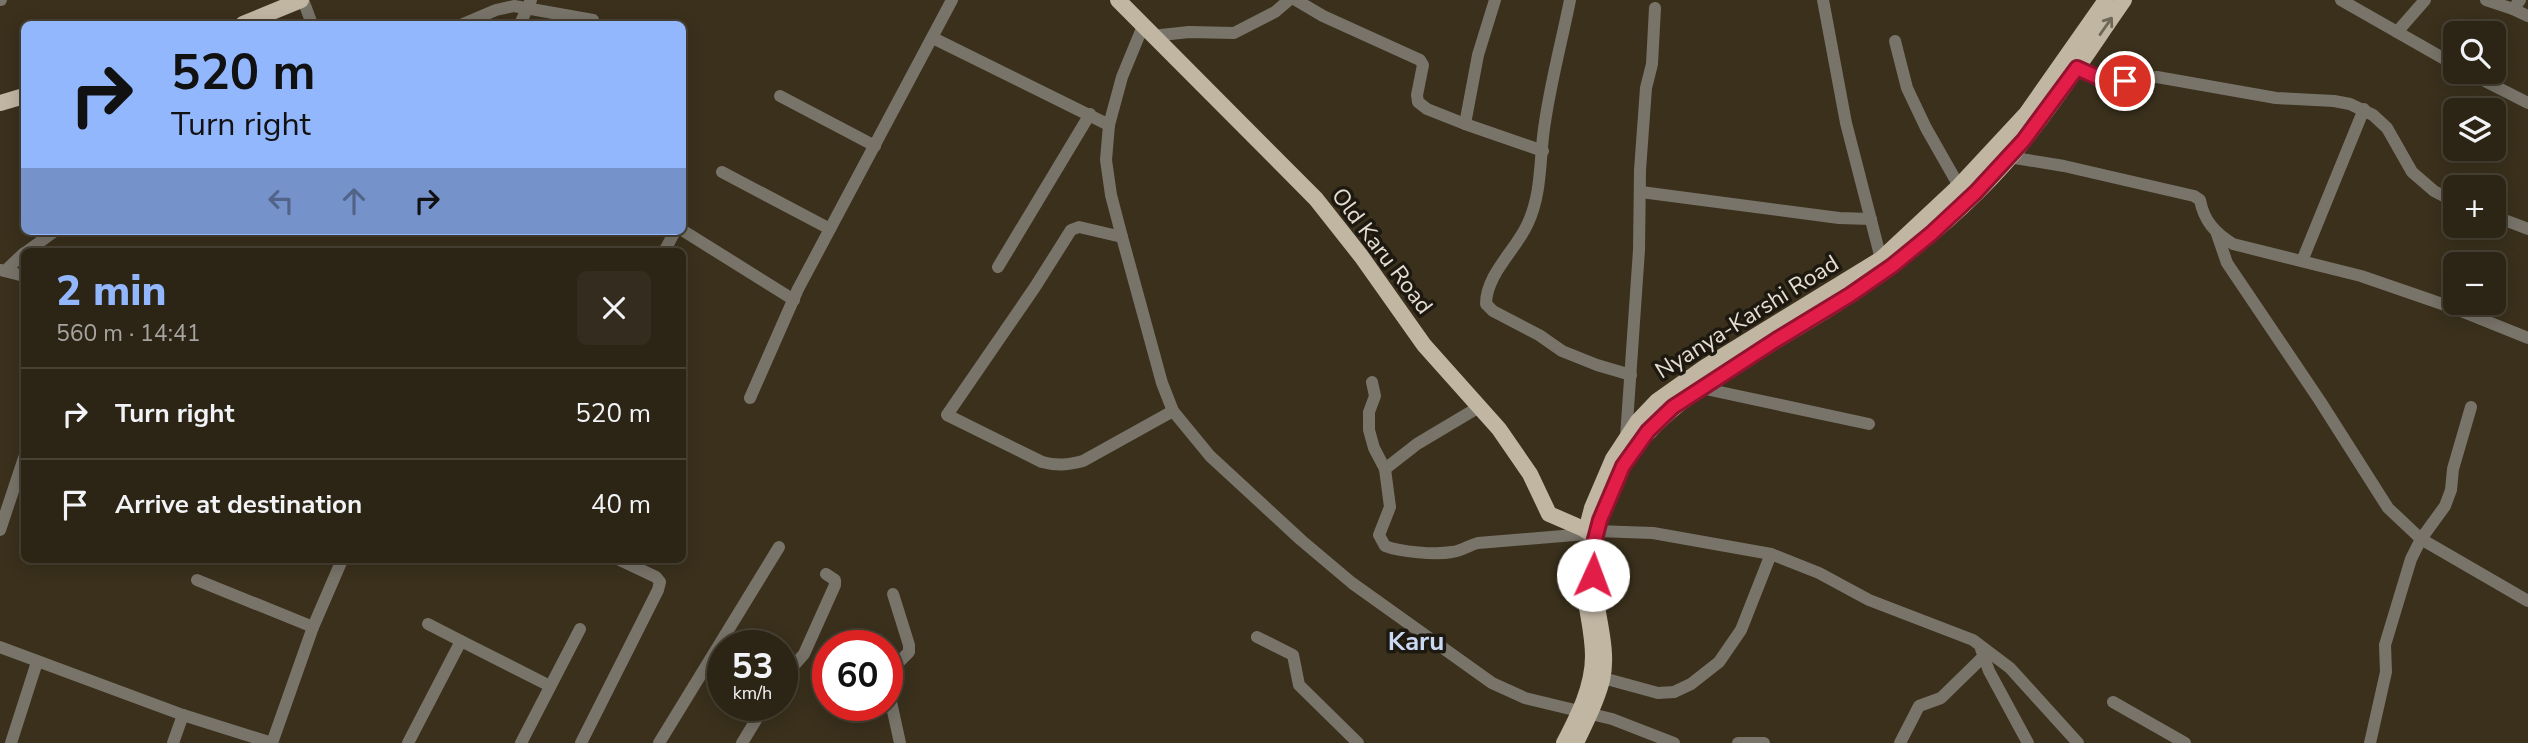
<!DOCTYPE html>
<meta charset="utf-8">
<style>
:root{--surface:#2c2415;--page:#342c1e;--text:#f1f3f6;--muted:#a6a4a0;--line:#484134;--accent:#93b7fd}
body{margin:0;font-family:"Nunito Sans",sans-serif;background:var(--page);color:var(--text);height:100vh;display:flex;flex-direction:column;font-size:26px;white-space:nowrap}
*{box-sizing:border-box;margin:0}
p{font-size:23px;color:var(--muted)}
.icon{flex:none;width:38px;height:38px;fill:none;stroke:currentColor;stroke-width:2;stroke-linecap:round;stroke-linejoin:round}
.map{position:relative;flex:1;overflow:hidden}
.panel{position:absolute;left:21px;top:248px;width:665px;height:315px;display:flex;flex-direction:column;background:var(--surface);border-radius:10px;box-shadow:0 4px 18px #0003,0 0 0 2px var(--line)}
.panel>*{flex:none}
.hud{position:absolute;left:21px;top:21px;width:665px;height:214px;border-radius:10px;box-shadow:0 4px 18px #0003,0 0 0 2px var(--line);background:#93b7fd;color:#111;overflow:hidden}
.fabs{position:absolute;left:2443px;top:21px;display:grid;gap:14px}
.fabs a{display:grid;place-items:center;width:63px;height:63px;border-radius:10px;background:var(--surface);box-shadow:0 4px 18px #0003,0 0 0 2px var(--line);font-size:35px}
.speed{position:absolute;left:707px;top:630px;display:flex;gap:14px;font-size:35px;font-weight:700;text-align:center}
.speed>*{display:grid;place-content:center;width:91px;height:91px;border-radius:50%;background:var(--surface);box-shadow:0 4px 18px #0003,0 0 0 2px var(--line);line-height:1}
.speed small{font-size:18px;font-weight:400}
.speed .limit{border:10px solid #d22;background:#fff;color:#111}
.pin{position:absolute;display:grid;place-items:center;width:60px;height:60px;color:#fff;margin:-30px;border:4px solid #fff;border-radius:50%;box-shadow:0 2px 7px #0007}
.me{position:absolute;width:77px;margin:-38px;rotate:2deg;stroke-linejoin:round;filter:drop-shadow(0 0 5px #0008)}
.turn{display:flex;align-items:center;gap:24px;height:147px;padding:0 35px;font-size:32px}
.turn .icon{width:91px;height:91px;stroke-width:2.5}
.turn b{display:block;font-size:49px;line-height:60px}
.lanes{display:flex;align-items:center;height:66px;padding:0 35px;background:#0003;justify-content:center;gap:35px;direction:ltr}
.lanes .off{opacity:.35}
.round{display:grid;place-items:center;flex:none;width:74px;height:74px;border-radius:10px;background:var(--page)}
.overview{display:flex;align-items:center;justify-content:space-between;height:119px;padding:0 35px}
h1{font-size:42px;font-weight:800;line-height:52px;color:var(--accent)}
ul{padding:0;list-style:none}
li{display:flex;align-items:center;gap:21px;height:91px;padding:0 35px;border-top:2px solid var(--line)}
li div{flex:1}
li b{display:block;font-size:26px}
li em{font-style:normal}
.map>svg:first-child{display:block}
</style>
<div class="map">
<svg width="2528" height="743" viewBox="0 0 2528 743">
<rect width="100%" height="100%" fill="#3a301c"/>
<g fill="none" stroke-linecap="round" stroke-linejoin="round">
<g stroke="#79746a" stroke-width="12">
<path d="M 0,0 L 1,0"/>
<path d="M 303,0 L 312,24"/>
<path d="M 1296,0 L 1323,16 L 1420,60 L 1423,65 L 1417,95 L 1418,102 L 1427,109 L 1465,124"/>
<path d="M 1495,0 L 1478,55 L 1465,124 L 1543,151"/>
<path d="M 1570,0 C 1562,40 1551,81 1545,122 C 1539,156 1543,190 1528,223 C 1517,249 1486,274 1486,304 L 1493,311 L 1539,335 L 1562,351 L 1597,365 L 1631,375"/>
<path d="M 1823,0 L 1846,123 L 1881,259"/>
<path d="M 2341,0 L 2455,65"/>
<path d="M 2486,0 L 2513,9 L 2520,0"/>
<path d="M 2513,9 L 2528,16"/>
<path d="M 463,24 L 496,10 L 514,6 L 593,20"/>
<path d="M 520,24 L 531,0"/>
<path d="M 1143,26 L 1122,77 L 1109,125 L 1106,160 L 1111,195 L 1122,237 L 1162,383 L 1173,411 L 1210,456 L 1301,540 L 1352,583 L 1492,683 L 1525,698 L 1612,719 L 1674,743"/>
<path d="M 2397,32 L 2425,0"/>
<path d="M 1152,36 L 1189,32 L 1234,33 L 1275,12 L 1289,0"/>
<path d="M 933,38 L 1109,125"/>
<path d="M 1895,41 L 1907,88 L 1926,128 L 1959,186"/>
<path d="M 2072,64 L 2076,68 L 2108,82 L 2157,77 L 2276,98 L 2334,101 L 2350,104 L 2373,115 L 2387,128 L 2412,172 L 2434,191 L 2455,202"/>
<path d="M 2467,72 L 2528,103"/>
<path d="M 780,96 L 875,146"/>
<path d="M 2009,157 L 2064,166 L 2194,196 L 2200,200 C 2204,221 2215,233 2233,244 L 2361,276 L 2451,307 L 2528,338"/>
<path d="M 722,172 L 830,229"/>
<path d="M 1641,192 L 1839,218 L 1871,219"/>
<path d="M 2494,216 L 2528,229"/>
<path d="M 682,230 L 794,300"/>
<path d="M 2217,234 L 2227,263 L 2320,401 L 2388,508 L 2421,539 L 2528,601"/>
<path d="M 1122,237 L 1079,227 L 1071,230 L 1035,287 L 947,415 L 1042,462 C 1057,466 1068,465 1083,461 L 1173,411"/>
<path d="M 26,252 L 55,231"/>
<path d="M 664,252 L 675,231"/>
<path d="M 2302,261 L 2364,109"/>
<path d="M 998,267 L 1090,114"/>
<path d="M 1,270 L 24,276"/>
<path d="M 5,271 L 24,253"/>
<path d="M 1372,382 L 1375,396 L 1369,412 L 1369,430 L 1374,448 L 1385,469 L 1390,507 L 1379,535 L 1385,546 C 1400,552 1436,555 1452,552 C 1462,551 1469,545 1478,543 L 1586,534"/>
<path d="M 1701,388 L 1869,424"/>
<path d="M 750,398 L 798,289 L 952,0"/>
<path d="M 1626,437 L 1639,250 L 1640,170 L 1646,88 L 1652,64 L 1655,8"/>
<path d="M 1385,469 L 1417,444 L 1479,407"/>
<path d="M 0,530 L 24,458"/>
<path d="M 1596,531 L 1653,533 L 1771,554 L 1819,573 L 1869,600 L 1973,640 L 2010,668 L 2078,743"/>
<path d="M 197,580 L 313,627"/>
<path d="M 428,624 L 461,641"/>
<path d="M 1257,637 L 1293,655 L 1299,685 L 1358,743"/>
<path d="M 0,647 L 183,715 L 272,743"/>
<path d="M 1981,649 L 1989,671 L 2028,743"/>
<path d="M 887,674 L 909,652 L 909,645 L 893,594"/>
<path d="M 1603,678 L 1658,693 L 1674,692 L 1691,684 L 1719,662 L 1741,630 L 1771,554"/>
<path d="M 782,679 L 804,654 L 835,585 L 835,580 L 826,574"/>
<path d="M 887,696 L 891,702 L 900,743"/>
<path d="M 2113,702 L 2185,743"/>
<path d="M 11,743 L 37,662"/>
<path d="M 173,743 L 183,715"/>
<path d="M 272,743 L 313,627 L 342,560"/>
<path d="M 408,743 L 461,641 L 550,686"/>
<path d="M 521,743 L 580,629"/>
<path d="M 581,743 L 658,590 L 660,582 L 656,577 L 620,560"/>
<path d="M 659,743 L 779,547"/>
<path d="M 742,743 L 765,705"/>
<path d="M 1738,743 L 1764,743"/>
<path d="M 1900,743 L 1919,706 L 1941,698 L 1984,656"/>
<path d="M 2370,743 L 2386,672 L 2385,645 L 2411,559 L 2421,539 L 2445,506 L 2451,490 L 2453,469 L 2471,407"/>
</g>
<g stroke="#c0b6a2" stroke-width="16">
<path d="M 1118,0 L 1316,199 L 1361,256 L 1424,345 L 1499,429 L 1530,474 L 1549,514 L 1586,530 L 1596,531"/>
<path d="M 243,24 L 301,0"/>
<path d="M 0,103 L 24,96"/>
<path d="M 1586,531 L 1592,508 L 1613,459 L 1638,421 L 1657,401 L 1705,367 L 1881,259 L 1959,186 L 2026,114 L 2106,0"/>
<path d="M 1564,743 C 1578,716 1593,687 1593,656 C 1593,632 1586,609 1584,585"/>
<path d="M 1576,743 C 1585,723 1597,702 1602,680 C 1608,655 1600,626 1596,601 C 1588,553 1599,507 1624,465 C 1649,422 1687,397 1728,370 C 1783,335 1841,305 1893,265 C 1941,228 1989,186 2026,138 C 2061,94 2092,46 2124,0"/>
</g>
</g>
<defs><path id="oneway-shaft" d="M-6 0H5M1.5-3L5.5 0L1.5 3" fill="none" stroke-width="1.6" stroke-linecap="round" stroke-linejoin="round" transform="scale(1.75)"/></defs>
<use stroke="#6e6859" href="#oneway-shaft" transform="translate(2106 26) rotate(-55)"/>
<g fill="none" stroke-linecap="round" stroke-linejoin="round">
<g stroke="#92132f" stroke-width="18">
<path id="route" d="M 1593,575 L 1594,543 L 1600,520 L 1623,466 L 1648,431 L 1673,407 L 1776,340 L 1850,295 L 1892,266 L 1931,234 L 1976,192 L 2024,140 L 2077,68 L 2108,82 L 2125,81"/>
</g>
<use href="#route" stroke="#e11d48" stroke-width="12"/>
</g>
<g text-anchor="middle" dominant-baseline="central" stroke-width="7" stroke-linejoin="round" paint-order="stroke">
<g font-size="23" fill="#e5ded2" stroke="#1d1910">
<text transform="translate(1382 251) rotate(53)">Old Karu Road</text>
<text transform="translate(1747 317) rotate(-32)">Nyanya-Karshi Road</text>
</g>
<g font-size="26" font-weight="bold" fill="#cbd9f4" stroke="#1d1910">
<text x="1416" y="641">Karu</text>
</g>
</g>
</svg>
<div class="fabs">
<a><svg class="icon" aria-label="search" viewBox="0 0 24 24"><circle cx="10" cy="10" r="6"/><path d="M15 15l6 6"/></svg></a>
<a><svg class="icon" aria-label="layers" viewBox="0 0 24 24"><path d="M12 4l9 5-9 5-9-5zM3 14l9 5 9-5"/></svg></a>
<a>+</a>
<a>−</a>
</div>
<div class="speed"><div>53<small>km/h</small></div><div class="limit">60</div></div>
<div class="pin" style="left:2125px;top:81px;background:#d93025"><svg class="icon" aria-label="arrive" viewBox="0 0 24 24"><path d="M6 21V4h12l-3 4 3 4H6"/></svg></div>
<svg class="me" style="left:1593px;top:575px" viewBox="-20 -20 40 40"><circle r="19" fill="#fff"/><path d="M0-13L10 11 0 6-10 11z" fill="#e11d48"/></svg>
<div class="hud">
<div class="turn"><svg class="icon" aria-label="right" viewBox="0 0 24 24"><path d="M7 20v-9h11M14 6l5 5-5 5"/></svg><div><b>520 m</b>Turn right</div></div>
<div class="lanes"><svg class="icon off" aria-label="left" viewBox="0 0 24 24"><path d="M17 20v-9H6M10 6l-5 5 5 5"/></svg><svg class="icon off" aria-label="ahead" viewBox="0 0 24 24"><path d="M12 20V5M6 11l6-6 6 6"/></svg><svg class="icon" aria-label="right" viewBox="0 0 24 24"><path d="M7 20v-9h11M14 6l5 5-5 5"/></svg></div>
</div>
<section class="panel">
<div class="overview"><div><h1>2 min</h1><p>560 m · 14:41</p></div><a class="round"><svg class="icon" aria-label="close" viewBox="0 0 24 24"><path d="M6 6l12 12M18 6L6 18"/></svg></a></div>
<ul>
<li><svg class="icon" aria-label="right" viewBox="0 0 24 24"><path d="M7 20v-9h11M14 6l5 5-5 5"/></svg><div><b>Turn right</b></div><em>520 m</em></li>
<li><svg class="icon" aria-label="arrive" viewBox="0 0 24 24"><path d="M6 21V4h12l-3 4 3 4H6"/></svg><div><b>Arrive at destination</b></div><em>40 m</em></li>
</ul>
</section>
</div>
